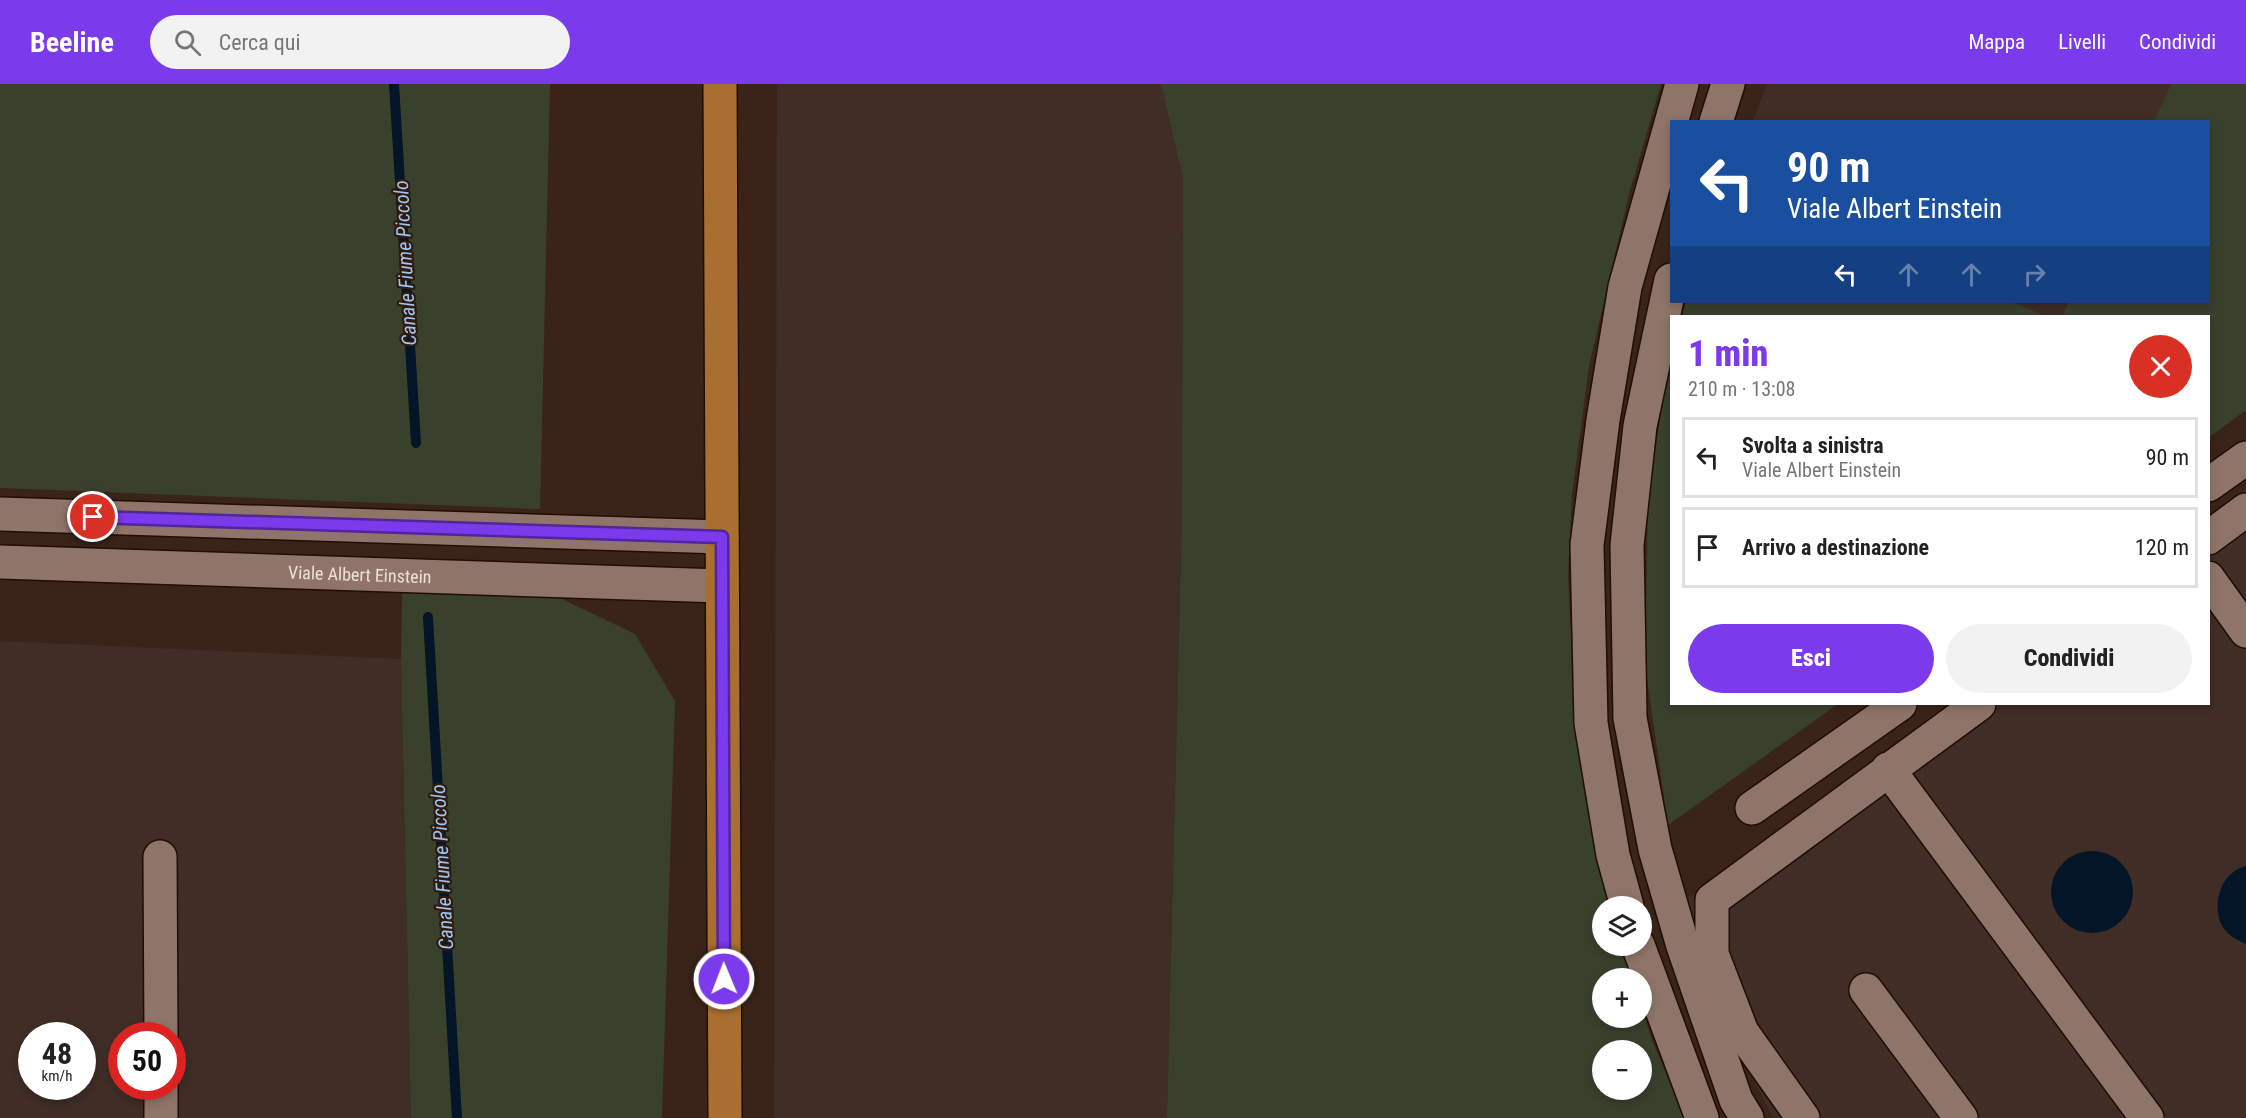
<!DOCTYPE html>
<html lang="it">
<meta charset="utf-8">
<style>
:root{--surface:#fff;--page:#f2f2f2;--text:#222;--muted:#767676;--line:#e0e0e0;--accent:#7c3aed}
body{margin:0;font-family:"Roboto Condensed",sans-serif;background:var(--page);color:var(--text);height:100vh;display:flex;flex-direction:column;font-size:22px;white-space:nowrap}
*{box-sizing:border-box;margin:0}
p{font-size:20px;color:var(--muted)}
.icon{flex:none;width:33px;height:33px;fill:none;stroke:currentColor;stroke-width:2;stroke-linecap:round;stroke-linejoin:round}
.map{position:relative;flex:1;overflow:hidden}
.side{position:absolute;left:1670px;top:231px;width:540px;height:390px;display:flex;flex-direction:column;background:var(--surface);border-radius:0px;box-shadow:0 3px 9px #0003}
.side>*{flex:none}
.hud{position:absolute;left:1670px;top:36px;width:540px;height:183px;border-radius:0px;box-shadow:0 3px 9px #0003;background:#1a4fa0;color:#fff;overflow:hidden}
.buttons{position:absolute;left:1592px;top:812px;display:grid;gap:12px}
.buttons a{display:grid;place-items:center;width:60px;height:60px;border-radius:50%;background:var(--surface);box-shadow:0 3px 9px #0003;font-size:30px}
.speed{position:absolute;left:18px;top:938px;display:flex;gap:12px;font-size:30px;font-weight:700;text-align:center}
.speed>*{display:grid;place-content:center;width:78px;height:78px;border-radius:50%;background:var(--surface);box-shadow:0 3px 9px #0003;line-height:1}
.speed small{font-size:15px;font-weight:400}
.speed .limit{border:9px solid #d22;background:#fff;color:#111}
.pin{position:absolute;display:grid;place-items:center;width:51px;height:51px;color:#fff;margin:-26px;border:3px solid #fff;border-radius:50%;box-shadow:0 2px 6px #0007}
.me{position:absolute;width:66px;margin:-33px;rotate:359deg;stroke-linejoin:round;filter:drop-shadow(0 0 4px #0008)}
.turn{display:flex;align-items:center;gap:21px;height:126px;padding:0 18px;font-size:27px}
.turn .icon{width:78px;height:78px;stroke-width:2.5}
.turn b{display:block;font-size:42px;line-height:51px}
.lanes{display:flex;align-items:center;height:57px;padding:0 18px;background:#0003;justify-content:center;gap:30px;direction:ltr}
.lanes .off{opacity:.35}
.round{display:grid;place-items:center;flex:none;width:63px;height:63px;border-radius:32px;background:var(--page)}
.summary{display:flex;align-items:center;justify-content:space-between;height:102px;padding:0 18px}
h1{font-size:36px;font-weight:800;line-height:45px;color:var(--accent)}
.button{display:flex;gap:12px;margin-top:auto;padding:12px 18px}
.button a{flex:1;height:69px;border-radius:36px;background:var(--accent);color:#fff;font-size:24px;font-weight:800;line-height:69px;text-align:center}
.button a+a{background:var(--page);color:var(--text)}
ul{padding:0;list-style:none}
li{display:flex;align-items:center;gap:18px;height:81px;margin:0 12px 9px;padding:0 6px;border:3px solid var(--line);border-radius:0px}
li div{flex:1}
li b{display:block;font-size:22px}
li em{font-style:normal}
header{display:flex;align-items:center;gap:36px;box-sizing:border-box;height:84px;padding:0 30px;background:var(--accent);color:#fff}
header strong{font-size:28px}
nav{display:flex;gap:33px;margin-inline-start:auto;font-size:21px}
.search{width:420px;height:54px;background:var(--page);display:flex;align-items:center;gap:15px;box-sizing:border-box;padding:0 21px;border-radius:33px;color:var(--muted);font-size:22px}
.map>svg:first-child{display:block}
</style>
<header>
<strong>Beeline</strong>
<div class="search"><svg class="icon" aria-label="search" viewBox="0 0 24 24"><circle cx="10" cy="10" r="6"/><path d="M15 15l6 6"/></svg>Cerca qui</div>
<nav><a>Mappa</a><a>Livelli</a><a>Condividi</a></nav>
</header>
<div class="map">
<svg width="2246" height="1034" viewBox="0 0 2246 1034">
<rect width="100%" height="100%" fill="#3a241a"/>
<g fill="#3f2d26" fill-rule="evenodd">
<path d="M 777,0 L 1161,0 L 1183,94 L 1182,432 L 1167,1034 L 774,1034 Z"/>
<path d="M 1767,0 L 2171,0 L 2154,37 L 1753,37 Z"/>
<path d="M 2012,218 L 2069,218 L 2062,232 L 2046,232 Z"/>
<path d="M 2246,405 L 2246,1034 L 1773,1034 L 1732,954 L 1687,815 L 1956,620 L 2208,620 L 2208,434 Z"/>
<path d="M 0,557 L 401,575 L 411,1034 L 0,1034 ZM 32,951 L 82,951 L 82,1002 L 32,1002 ZM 122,951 L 172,951 L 172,1002 L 122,1002 Z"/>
</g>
<g fill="#39412d" fill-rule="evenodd">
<path d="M 0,0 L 550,0 L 540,425 L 0,404 Z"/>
<path d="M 1161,0 L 1661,0 L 1629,110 L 1589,282 L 1572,411 L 1568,493 L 1576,650 L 1612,822 L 1602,822 L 1602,861 L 1622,861 L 1632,894 L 1602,894 L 1602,933 L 1641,933 L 1641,922 L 1652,957 L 1685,1034 L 1167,1034 L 1182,432 L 1183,94 ZM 1602,966 L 1641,966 L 1641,1005 L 1602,1005 Z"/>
<path d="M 2171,0 L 2246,0 L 2246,326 L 2208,354 L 2208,232 L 2062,232 L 2069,218 L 2208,218 L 2208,38 L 2154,37 Z"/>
<path d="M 1686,218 L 2012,218 L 2046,232 L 1682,232 Z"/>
<path d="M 1671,266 L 1671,620 L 1838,620 L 1668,741 L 1645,582 L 1648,412 Z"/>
<path d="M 402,505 L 493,506 L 562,515 L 635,550 L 675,617 L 662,1034 L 411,1034 L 401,575 Z"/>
</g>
<g fill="#041528">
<circle cx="2092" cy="808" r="41"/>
<path d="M 2246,782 L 2246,860 C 2236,856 2226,850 2221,840 C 2212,818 2221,788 2246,782 Z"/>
</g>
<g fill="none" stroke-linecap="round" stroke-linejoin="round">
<g stroke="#041528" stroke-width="10">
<path d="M 394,0 L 416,359"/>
<path d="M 428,533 L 457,1034"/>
</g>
<g stroke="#200d04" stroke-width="36">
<g id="minor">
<path d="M 1716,38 L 1728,0"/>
<path d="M 1671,196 L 1640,342 L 1627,461 L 1630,634 L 1655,765 L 1683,862 L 1736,1016 L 1747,1034"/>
<path d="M 2208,401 L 2246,374"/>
<path d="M 0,430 L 722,453"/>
<path d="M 2208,454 L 2246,426"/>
<path id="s1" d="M 0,478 L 721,502"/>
<path d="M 2208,494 L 2246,547"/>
<path d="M 1888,685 L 2147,1034"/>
<path d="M 1752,724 L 1900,620"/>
<path d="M 160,773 L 161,951"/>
<path d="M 1627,822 L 1613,771 L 1591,639 L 1587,461 L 1603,336 L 1625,203 L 1682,0"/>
<path d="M 1638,861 L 1702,1034"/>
<path d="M 1866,906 L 1961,1034"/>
<path d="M 161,1002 L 161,1034"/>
<path d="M 1803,1034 L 1742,948 L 1712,870 L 1712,816 L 1979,620"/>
</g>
</g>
<g stroke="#200d04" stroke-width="36">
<path id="major" d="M 720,0 L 725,1034"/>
</g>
<use href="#minor" stroke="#8f7569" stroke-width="33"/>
<use href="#major" stroke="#a86f31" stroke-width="33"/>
</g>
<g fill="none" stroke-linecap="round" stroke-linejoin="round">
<g stroke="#51269a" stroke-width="15">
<path id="route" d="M 93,433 L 722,453 L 724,895"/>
</g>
<use href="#route" stroke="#7c3aed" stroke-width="10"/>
</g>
<g text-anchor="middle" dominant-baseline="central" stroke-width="4.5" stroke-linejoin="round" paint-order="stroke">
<g font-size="18" fill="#eedfd8" stroke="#2f1b10">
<text stroke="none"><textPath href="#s1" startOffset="360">Viale Albert Einstein</textPath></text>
</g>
<g font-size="20" font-style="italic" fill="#a0c6f2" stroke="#2f1b10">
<text transform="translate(405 179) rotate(-93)">Canale Fiume Piccolo</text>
<text transform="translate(442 783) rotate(-93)">Canale Fiume Piccolo</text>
</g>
</g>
</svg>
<div class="buttons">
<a><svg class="icon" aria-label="layers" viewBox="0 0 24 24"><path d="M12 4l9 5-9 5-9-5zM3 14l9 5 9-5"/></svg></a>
<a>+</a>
<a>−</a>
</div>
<div class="speed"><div>48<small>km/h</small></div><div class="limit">50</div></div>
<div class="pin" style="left:93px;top:433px;background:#d93025"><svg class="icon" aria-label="arrive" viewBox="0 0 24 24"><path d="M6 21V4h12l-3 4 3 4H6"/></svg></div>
<svg class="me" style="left:724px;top:895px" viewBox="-20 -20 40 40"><circle r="17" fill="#7c3aed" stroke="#fff" stroke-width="3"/><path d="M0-11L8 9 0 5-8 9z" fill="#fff"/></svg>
<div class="hud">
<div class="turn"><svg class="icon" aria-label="left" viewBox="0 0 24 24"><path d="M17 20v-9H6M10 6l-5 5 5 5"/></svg><div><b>90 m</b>Viale Albert Einstein</div></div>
<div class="lanes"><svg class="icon" aria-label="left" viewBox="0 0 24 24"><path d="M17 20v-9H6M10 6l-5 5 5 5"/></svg><svg class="icon off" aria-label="ahead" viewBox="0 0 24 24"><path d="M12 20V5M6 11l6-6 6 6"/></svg><svg class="icon off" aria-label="ahead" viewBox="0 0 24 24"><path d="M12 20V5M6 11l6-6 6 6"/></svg><svg class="icon off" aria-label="right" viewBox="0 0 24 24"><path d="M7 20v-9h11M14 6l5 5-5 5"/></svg></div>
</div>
<section class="side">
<div class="summary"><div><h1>1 min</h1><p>210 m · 13:08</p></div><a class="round" style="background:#d93025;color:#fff"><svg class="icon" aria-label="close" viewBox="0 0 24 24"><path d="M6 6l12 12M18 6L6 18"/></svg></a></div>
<ul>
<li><svg class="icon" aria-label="left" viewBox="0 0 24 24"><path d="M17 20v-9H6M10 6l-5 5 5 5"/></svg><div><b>Svolta a sinistra</b><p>Viale Albert Einstein</p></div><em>90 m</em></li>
<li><svg class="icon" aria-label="arrive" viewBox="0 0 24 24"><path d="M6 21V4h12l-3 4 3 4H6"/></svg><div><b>Arrivo a destinazione</b></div><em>120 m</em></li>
</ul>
<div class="button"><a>Esci</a><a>Condividi</a></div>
</section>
</div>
